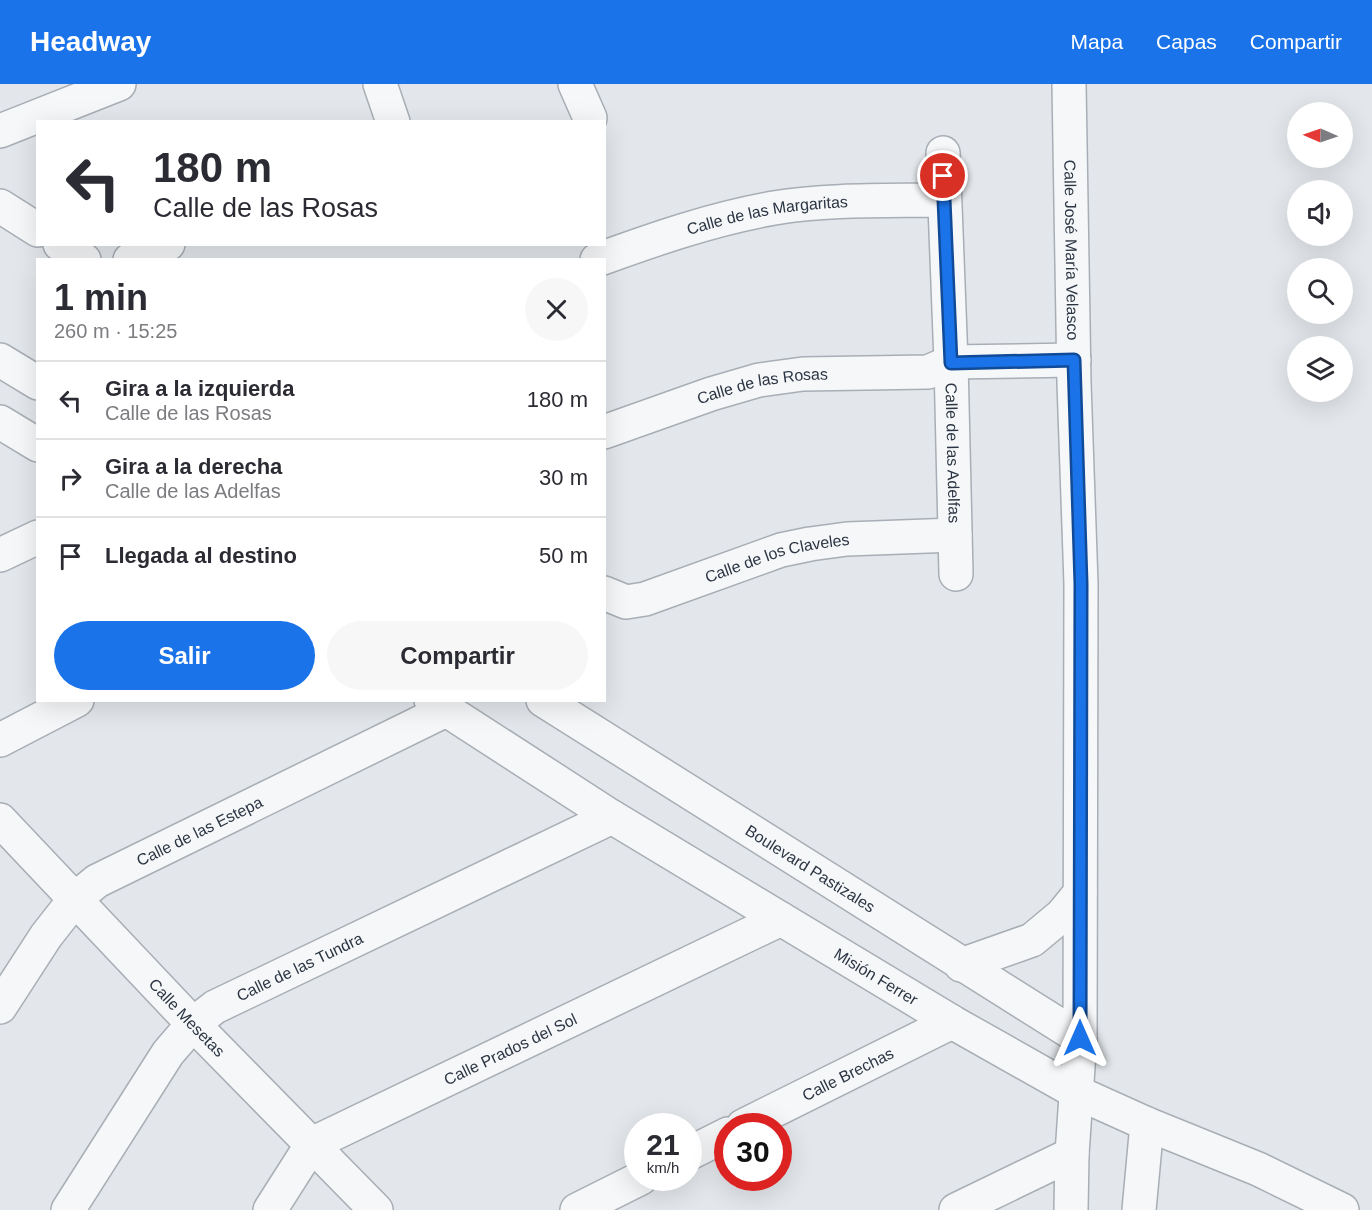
<!DOCTYPE html>
<html lang="es">
<meta charset="utf-8">
<style>
:root{--surface:#fff;--page:#f7f7f7;--text:#2b2b33;--muted:#7c7c81;--line:#e1e1e2;--accent:#1a73e8}
body{margin:0;font-family:Helvetica,sans-serif;background:var(--page);color:var(--text);height:100vh;display:flex;flex-direction:column;font-size:22px;white-space:nowrap}
*{box-sizing:border-box;margin:0}
p{font-size:20px;color:var(--muted)}
.icon{flex:none;width:33px;height:33px;fill:none;stroke:currentColor;stroke-width:2;stroke-linecap:round;stroke-linejoin:round}
.map{position:relative;flex:1;overflow:hidden}
.drawer{position:absolute;left:36px;top:174px;width:570px;height:444px;display:flex;flex-direction:column;background:var(--surface);border-radius:0px;box-shadow:0 6px 24px #0002}
.drawer>*{flex:none}
.top-card{position:absolute;left:36px;top:36px;width:570px;height:126px;border-radius:0px;box-shadow:0 6px 24px #0002;background:#fff;color:var(--text);overflow:hidden}
.needle{width:39px;rotate:272deg}
.fabs{position:absolute;left:1287px;top:18px;display:grid;gap:12px}
.fabs a{display:grid;place-items:center;width:66px;height:66px;border-radius:50%;background:var(--surface);box-shadow:0 6px 24px #0002;font-size:30px}
.speed{position:absolute;left:624px;top:1029px;display:flex;gap:12px;font-size:30px;font-weight:700;text-align:center}
.speed>*{display:grid;place-content:center;width:78px;height:78px;border-radius:50%;background:var(--surface);box-shadow:0 6px 24px #0002;line-height:1}
.speed small{font-size:15px;font-weight:400}
.speed .limit{border:9px solid #d22;background:#fff;color:#111}
.pin{position:absolute;display:grid;place-items:center;width:51px;height:51px;color:#fff;margin:-26px;border:3px solid #fff;border-radius:50%;box-shadow:0 2px 6px #0007}
.me{position:absolute;width:66px;margin:-33px;rotate:0deg;stroke-linejoin:round;filter:drop-shadow(0 0 4px #0008)}
.turn{display:flex;align-items:center;gap:21px;height:126px;padding:0 18px;font-size:27px}
.turn .icon{width:78px;height:78px;stroke-width:2.5}
.turn b{display:block;font-size:42px;line-height:51px}
.round{display:grid;place-items:center;flex:none;width:63px;height:63px;border-radius:32px;background:var(--page)}
.headline{display:flex;align-items:center;justify-content:space-between;height:102px;padding:0 18px}
h1{font-size:36px;font-weight:700;line-height:45px}
.cta{display:flex;gap:12px;margin-top:auto;padding:12px 18px}
.cta a{flex:1;height:69px;border-radius:36px;background:var(--accent);color:#fff;font-size:24px;font-weight:700;line-height:69px;text-align:center}
.cta a+a{background:var(--page);color:var(--text)}
ul{padding:0;list-style:none}
li{display:flex;align-items:center;gap:18px;height:78px;padding:0 18px;border-top:2px solid var(--line)}
li div{flex:1}
li b{display:block;font-size:22px}
li em{font-style:normal}
header{display:flex;align-items:center;gap:36px;box-sizing:border-box;height:84px;padding:0 30px;background:var(--accent);color:#fff}
header strong{font-size:28px}
nav{display:flex;gap:33px;margin-inline-start:auto;font-size:21px}
.map>svg:first-child{display:block}
</style>
<header>
<strong>Headway</strong>
<nav><a>Mapa</a><a>Capas</a><a>Compartir</a></nav>
</header>
<div class="map">
<svg width="1372" height="1126" viewBox="0 0 1372 1126">
<rect width="100%" height="100%" fill="#e3e7eb"/>
<g fill="none" stroke-linecap="round" stroke-linejoin="round">
<g stroke="#a8aeb5" stroke-width="36">
<g id="minor">
<path d="M 380,0 L 393,38"/>
<path d="M 575,0 L 590,34"/>
<path id="s1" d="M 1069,0 L 1074,299 L 1081,500 L 1080,954 L 1072,1070 L 1071,1126"/>
<path d="M 0,47 L 119,0"/>
<path id="s2" d="M 943,69 L 951,278 L 956,490"/>
<path d="M 0,122 L 38,146"/>
<path d="M 60,160 L 84,176"/>
<path d="M 130,176 L 168,160"/>
<path id="s3" d="M 597,176 C 655,155 712,135 774,124 C 829,115 887,117 944,116"/>
<path d="M 0,276 L 38,299"/>
<path d="M 0,338 L 38,361"/>
<path id="s4" d="M 604,348 L 711,310 L 759,296 L 803,290 L 928,288 L 951,278 L 1074,276"/>
<path d="M 0,471 L 38,453"/>
<path id="s5" d="M 604,509 L 626,518 L 645,515 L 781,466 L 810,460 L 847,455 L 955,451"/>
<path id="s6" d="M 431,616 L 612,733 L 952,938 L 1076,1008 L 1147,1040 L 1258,1085 L 1342,1126"/>
<path id="s7" d="M 543,616 L 1080,954"/>
<path d="M 0,656 L 77,616"/>
<path id="s8" d="M 0,736 L 193,940 L 376,1126"/>
<path d="M 961,881 L 1032,856 L 1062,831 L 1080,809"/>
<path id="s9" d="M 0,923 L 46,852 L 75,815 L 97,797 L 446,626"/>
<path id="s10" d="M 743,1042 L 952,938"/>
<path d="M 688,1070 L 728,1050"/>
<path id="s11" d="M 68,1126 L 168,969 L 193,940 L 215,923 L 612,733"/>
<path id="s12" d="M 270,1126 L 312,1060 L 781,835"/>
<path d="M 577,1126 L 641,1094"/>
<path d="M 956,1126 L 1072,1070"/>
<path d="M 1139,1126 L 1147,1040"/>
</g>
</g>
<use href="#minor" stroke="#f6f7f9" stroke-width="33"/>
</g>
<g fill="none" stroke-linecap="round" stroke-linejoin="round">
<g stroke="#114b97" stroke-width="15">
<path id="route" d="M 943,92 L 951,279 L 1074,276 L 1081,500 L 1080,954"/>
</g>
<use href="#route" stroke="#1a73e8" stroke-width="10"/>
</g>
<g text-anchor="middle" dominant-baseline="central" stroke-width="4.5" stroke-linejoin="round" paint-order="stroke">
<g font-size="16" fill="#2b3543" stroke="#f3f5f8">
<text stroke="none"><textPath href="#s3" startOffset="177">Calle de las Margaritas</textPath></text>
<text stroke="none"><textPath href="#s1" startOffset="166">Calle José María Velasco</textPath></text>
<text stroke="none"><textPath href="#s4" startOffset="166">Calle de las Rosas</textPath></text>
<text stroke="none"><textPath href="#s2" startOffset="300">Calle de las Adelfas</textPath></text>
<text stroke="none"><textPath href="#s5" startOffset="182">Calle de los Claveles</textPath></text>
<text stroke="none"><textPath href="#s9" startOffset="274">Calle de las Estepa</textPath></text>
<text stroke="none"><textPath href="#s7" startOffset="316">Boulevard Pastizales</textPath></text>
<text stroke="none"><textPath href="#s11" startOffset="346">Calle de las Tundra</textPath></text>
<text stroke="none"><textPath href="#s6" startOffset="524">Misión Ferrer</textPath></text>
<text stroke="none"><textPath href="#s8" startOffset="272">Calle Mesetas</textPath></text>
<text stroke="none"><textPath href="#s12" startOffset="298">Calle Prados del Sol</textPath></text>
<text stroke="none"><textPath href="#s10" startOffset="117">Calle Brechas</textPath></text>
</g>
</g>
</svg>
<div class="fabs">
<a><svg class="needle" viewBox="-14 -14 28 28"><path d="M0-13l5 13h-10z" fill="#e53935"/><path d="M0 13l5-13h-10z" fill="#7c7c81"/></svg></a>
<a><svg class="icon" aria-label="sound" viewBox="0 0 24 24"><path d="M4 9h4l5-4v14l-5-4H4zM17 9q2 3 0 6"/></svg></a>
<a><svg class="icon" aria-label="search" viewBox="0 0 24 24"><circle cx="10" cy="10" r="6"/><path d="M15 15l6 6"/></svg></a>
<a><svg class="icon" aria-label="layers" viewBox="0 0 24 24"><path d="M12 4l9 5-9 5-9-5zM3 14l9 5 9-5"/></svg></a>
</div>
<div class="speed"><div>21<small>km/h</small></div><div class="limit">30</div></div>
<div class="pin" style="left:943px;top:92px;background:#d93025"><svg class="icon" aria-label="arrive" viewBox="0 0 24 24"><path d="M6 21V4h12l-3 4 3 4H6"/></svg></div>
<svg class="me" style="left:1080px;top:954px" viewBox="-20 -20 40 40"><path d="M0-17L14 15 0 8-14 15z" fill="#1a73e8" stroke="#fff" stroke-width="4"/></svg>
<div class="top-card">
<div class="turn"><svg class="icon" aria-label="left" viewBox="0 0 24 24"><path d="M17 20v-9H6M10 6l-5 5 5 5"/></svg><div><b>180 m</b>Calle de las Rosas</div></div>
</div>
<section class="drawer">
<div class="headline"><div><h1>1 min</h1><p>260 m · 15:25</p></div><a class="round"><svg class="icon" aria-label="close" viewBox="0 0 24 24"><path d="M6 6l12 12M18 6L6 18"/></svg></a></div>
<ul>
<li><svg class="icon" aria-label="left" viewBox="0 0 24 24"><path d="M17 20v-9H6M10 6l-5 5 5 5"/></svg><div><b>Gira a la izquierda</b><p>Calle de las Rosas</p></div><em>180 m</em></li>
<li><svg class="icon" aria-label="right" viewBox="0 0 24 24"><path d="M7 20v-9h11M14 6l5 5-5 5"/></svg><div><b>Gira a la derecha</b><p>Calle de las Adelfas</p></div><em>30 m</em></li>
<li><svg class="icon" aria-label="arrive" viewBox="0 0 24 24"><path d="M6 21V4h12l-3 4 3 4H6"/></svg><div><b>Llegada al destino</b></div><em>50 m</em></li>
</ul>
<div class="cta"><a>Salir</a><a>Compartir</a></div>
</section>
</div>
